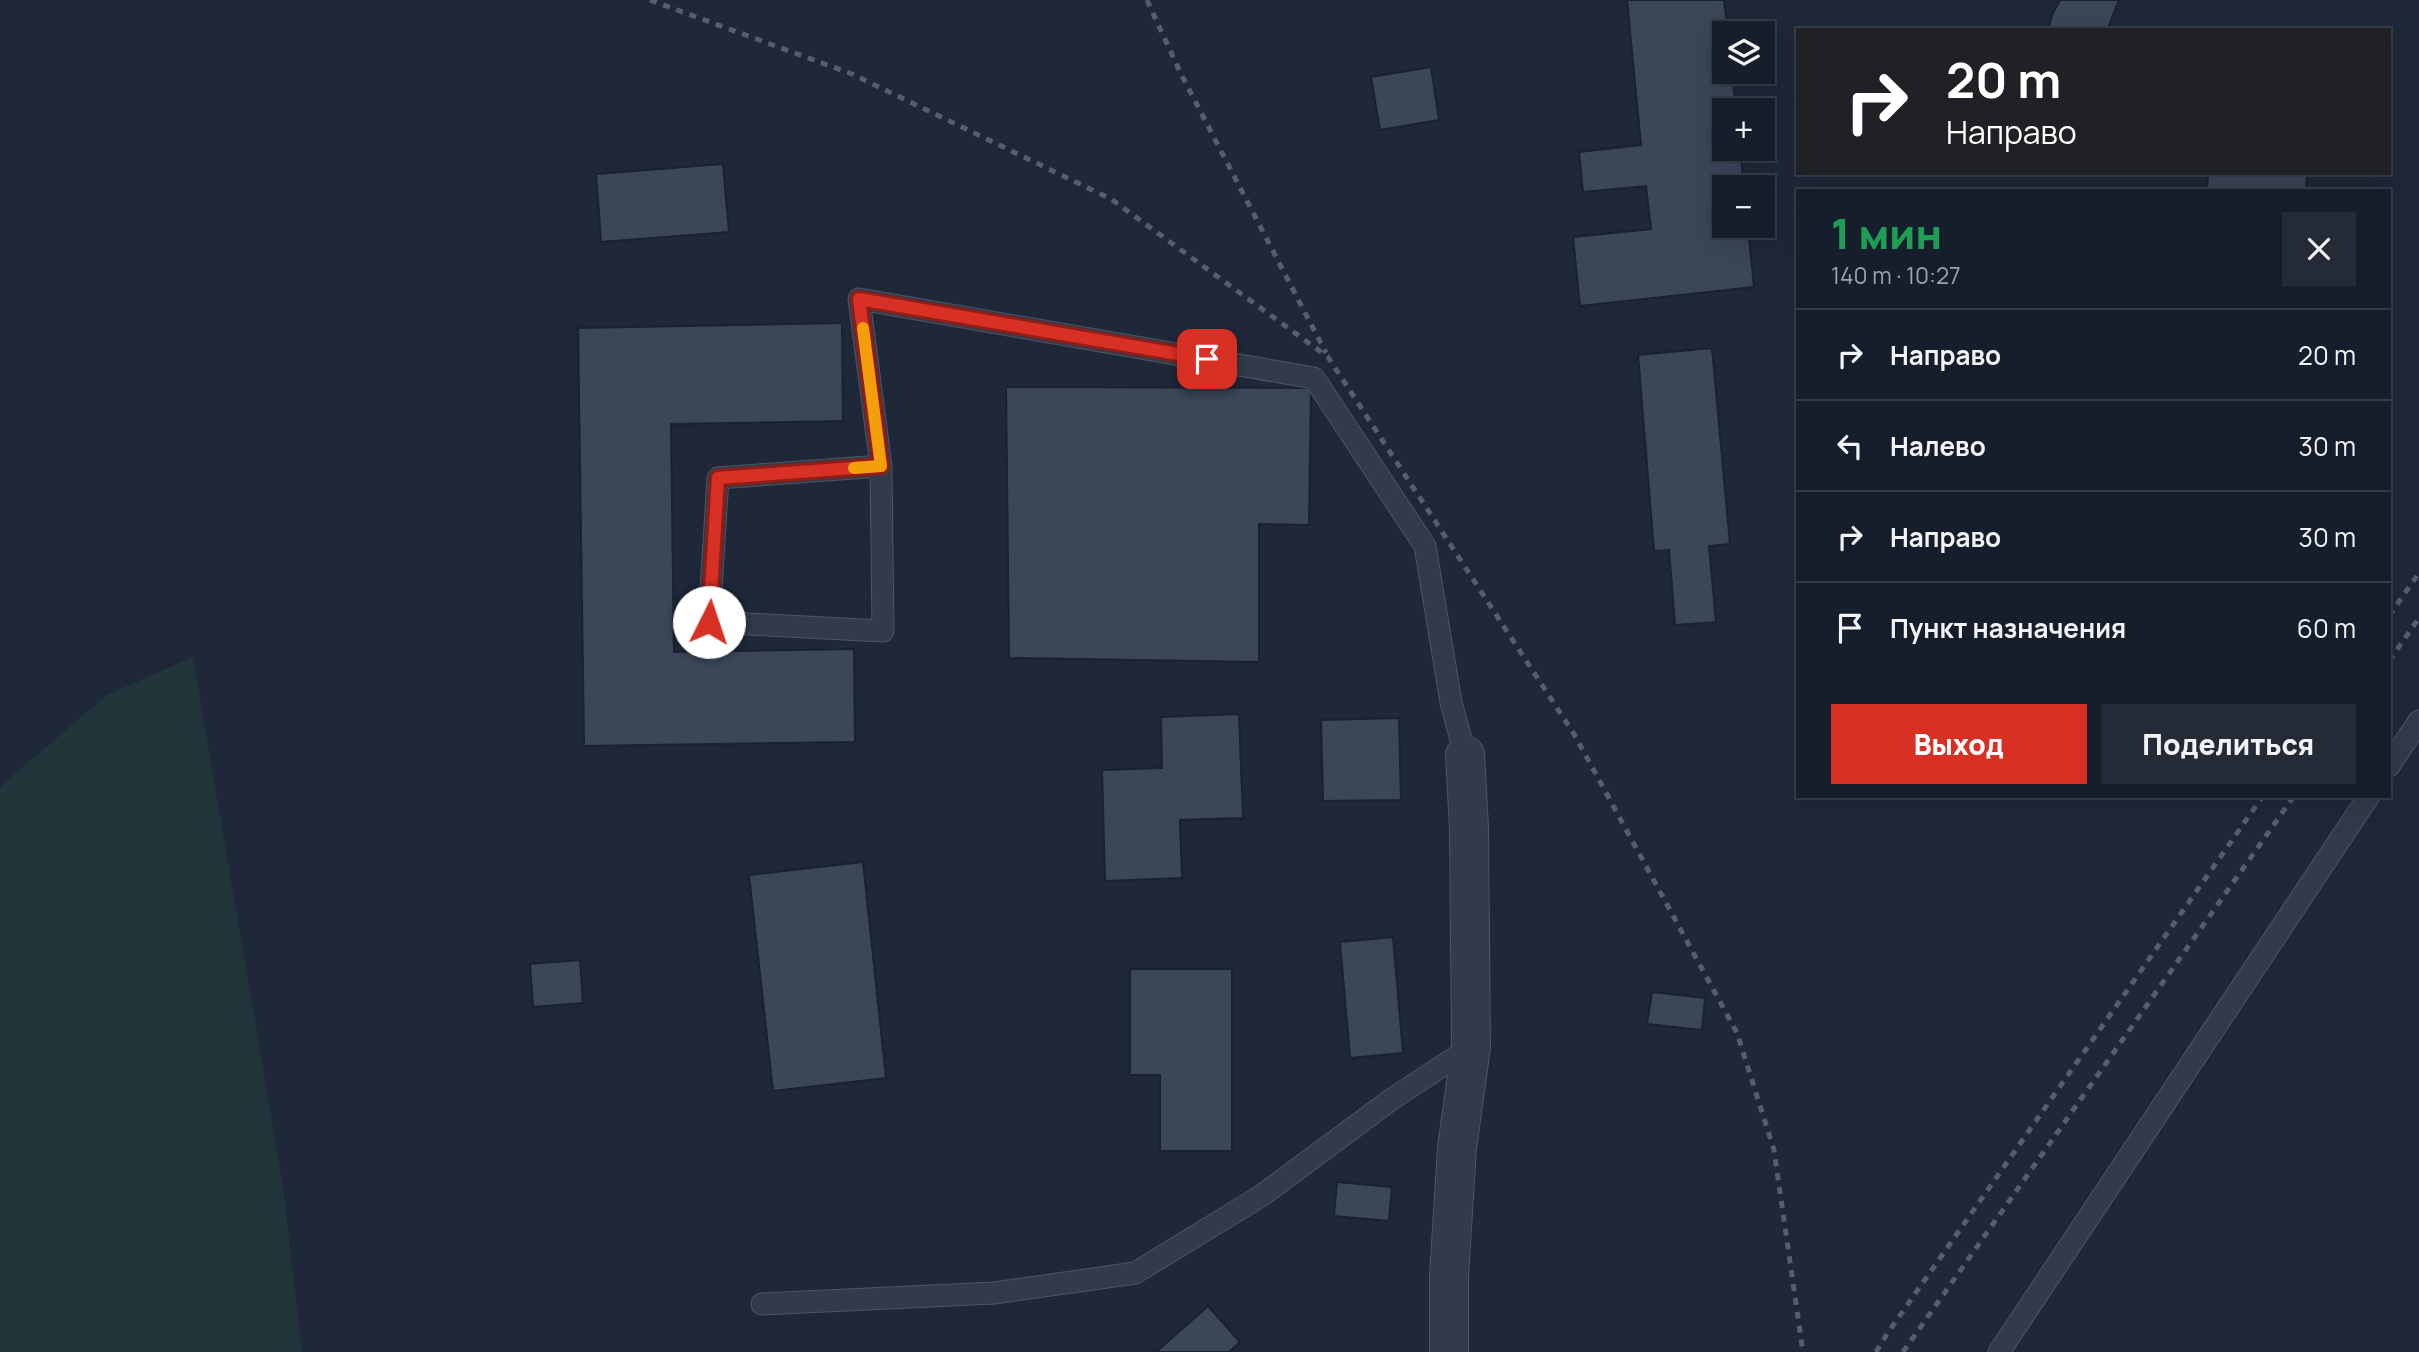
<!DOCTYPE html>
<html lang="ru">
<meta charset="utf-8">
<style>
:root{--surface:#171e2b;--page:#242b37;--text:#f1f3f6;--muted:#9ea2a9;--line:#363c47;--accent:#d93025}
body{margin:0;font-family:Manrope,sans-serif;background:var(--page);color:var(--text);height:100vh;display:flex;flex-direction:column;font-size:26px;white-space:nowrap}
*{box-sizing:border-box;margin:0}
p{font-size:23px;color:var(--muted)}
.icon{flex:none;width:38px;height:38px;fill:none;stroke:currentColor;stroke-width:2;stroke-linecap:round;stroke-linejoin:round}
.map{position:relative;flex:1;overflow:hidden}
.side{position:absolute;left:1796px;top:189px;width:595px;height:609px;display:flex;flex-direction:column;background:var(--surface);border-radius:0px;box-shadow:0 7px 28px #0002,0 0 0 2px var(--line)}
.side>*{flex:none}
.banner{position:absolute;left:1796px;top:28px;width:595px;height:147px;border-radius:0px;box-shadow:0 7px 28px #0002,0 0 0 2px var(--line);background:#202124;color:#fff;overflow:hidden}
.tools{position:absolute;left:1712px;top:21px;display:grid;gap:14px}
.tools a{display:grid;place-items:center;width:63px;height:63px;border-radius:0px;background:var(--surface);box-shadow:0 7px 28px #0002,0 0 0 2px var(--line);font-size:35px}
.pin{position:absolute;display:grid;place-items:center;width:60px;height:60px;color:#fff;margin:-30px;border-radius:14px;box-shadow:0 4px 10px #0006}
.me{position:absolute;width:77px;margin:-38px;rotate:4deg;stroke-linejoin:round;filter:drop-shadow(0 0 5px #0008)}
.turn{display:flex;align-items:center;gap:24px;height:147px;padding:0 35px;font-size:32px}
.turn .icon{width:91px;height:91px;stroke-width:2.5}
.turn b{display:block;font-size:49px;line-height:60px}
.round{display:grid;place-items:center;flex:none;width:74px;height:74px;border-radius:0px;background:var(--page)}
.headline{display:flex;align-items:center;justify-content:space-between;height:119px;padding:0 35px}
h1{font-size:42px;font-weight:800;line-height:52px;color:#1e9e55}
.button{display:flex;gap:14px;margin-top:auto;padding:14px 35px}
.button a{flex:1;height:80px;border-radius:0px;background:var(--accent);color:#fff;font-size:28px;font-weight:800;line-height:80px;text-align:center}
.button a+a{background:var(--page);color:var(--text)}
ul{padding:0;list-style:none}
li{display:flex;align-items:center;gap:21px;height:91px;padding:0 35px;border-top:2px solid var(--line)}
li div{flex:1}
li b{display:block;font-size:26px}
li em{font-style:normal}
.map>svg:first-child{display:block}
</style>
<div class="map">
<svg width="2419" height="1352" viewBox="0 0 2419 1352">
<rect width="100%" height="100%" fill="#1f2839"/>
<path fill="#21353a" d="M 193,657 L 283,1187 L 302,1352 L 0,1352 L 0,790 L 5,782 L 107,695 Z"/>
<g fill="#3b4659" stroke="#1a2130" stroke-width="2">
<path d="M 1627,0 L 1724,0 L 1728,33 L 1724,33 L 1724,72 L 1732,72 L 1736,110 L 1724,110 L 1724,149 L 1740,149 L 1744,187 L 1724,187 L 1724,226 L 1748,226 L 1754,287 L 1580,306 L 1573,237 L 1651,229 L 1646,186 L 1583,192 L 1579,152 L 1641,145 Z"/>
<path d="M 2060,0 L 2119,0 L 2107,30 L 2048,30 L 2052,15 Z"/>
<path d="M 1431,67 L 1439,120 L 1380,130 L 1371,77 Z"/>
<path d="M 723,164 L 729,232 L 601,242 L 596,174 Z"/>
<path d="M 2208,173 L 2307,173 L 2306,191 L 2207,191 Z"/>
<path d="M 842,323 L 843,421 L 671,424 L 674,652 L 854,649 L 855,742 L 584,746 L 578,328 Z"/>
<path d="M 1712,348 L 1730,544 L 1709,546 L 1716,622 L 1675,625 L 1669,550 L 1654,551 L 1638,355 Z"/>
<path d="M 1006,387 L 1311,388 L 1309,525 L 1259,524 L 1259,662 L 1009,658 Z"/>
<path d="M 1239,714 L 1243,818 L 1180,820 L 1182,878 L 1105,881 L 1102,770 L 1162,768 L 1161,717 Z"/>
<path d="M 1399,718 L 1401,800 L 1323,801 L 1321,720 Z"/>
<path d="M 863,862 L 886,1078 L 773,1091 L 749,875 Z"/>
<path d="M 1393,937 L 1403,1053 L 1350,1058 L 1340,942 Z"/>
<path d="M 580,960 L 583,1003 L 533,1007 L 530,964 Z"/>
<path d="M 1130,969 L 1232,969 L 1232,1151 L 1160,1151 L 1160,1075 L 1130,1075 Z"/>
<path d="M 1652,992 L 1705,998 L 1702,1030 L 1647,1024 Z"/>
<path d="M 1337,1182 L 1392,1187 L 1389,1221 L 1334,1216 Z"/>
<path d="M 1208,1306 L 1240,1342 L 1229,1352 L 1156,1352 Z"/>
</g>
<g fill="none" stroke-linecap="round" stroke-linejoin="round">
<g stroke="#4d5564" stroke-width="23">
<g id="lane">
<path d="M 881,466 L 883,631 L 709,622 L 718,478 L 881,466 L 859,299 L 1314,378 L 1425,546 L 1451,702 L 1465,755"/>
<path d="M 2389,766 L 2419,721"/>
<path d="M 762,1304 L 994,1293 L 1135,1273 L 1261,1196 L 1392,1099 L 1471,1047"/>
<path d="M 1999,1352 L 2369,796"/>
</g>
</g>
<g stroke="#4d5564" stroke-width="40">
<path id="street" d="M 1449,1352 L 1449,1276 L 1457,1148 L 1471,1047 L 1469,828 L 1465,755"/>
</g>
<use href="#lane" stroke="#333a49" stroke-width="21"/>
<use href="#street" stroke="#333a49" stroke-width="38"/>
<g stroke="#555e70" stroke-width="5" stroke-dasharray="7 7" stroke-linecap="butt">
<path d="M 650,0 L 852,74 L 1111,199 L 1328,357 L 1574,734 L 1737,1033 L 1774,1150 L 1803,1352"/>
<path d="M 1147,0 L 1180,72 L 1326,353"/>
<path d="M 2389,616 L 2419,573"/>
<path d="M 2389,661 L 2419,618"/>
<path d="M 1876,1352 L 1887,1334 L 2263,796"/>
<path d="M 1903,1352 L 2294,796"/>
</g>
</g>
<g fill="none" stroke-linecap="round" stroke-linejoin="round">
<g stroke="#8d1f18" stroke-width="18">
<path id="route" d="M 709,622 L 718,478 L 881,466 L 859,299 L 1207,359"/>
</g>
<use href="#route" stroke="#d93025" stroke-width="12"/>
<path stroke="#f59e0b" stroke-width="12" d="M 854,468 L 881,466 L 863,328"/>
</g>
</svg>
<div class="tools">
<a><svg class="icon" aria-label="layers" viewBox="0 0 24 24"><path d="M12 4l9 5-9 5-9-5zM3 14l9 5 9-5"/></svg></a>
<a>+</a>
<a>−</a>
</div>
<div class="pin" style="left:1207px;top:359px;background:#d93025"><svg class="icon" aria-label="arrive" viewBox="0 0 24 24"><path d="M6 21V4h12l-3 4 3 4H6"/></svg></div>
<svg class="me" style="left:709px;top:622px" viewBox="-20 -20 40 40"><circle r="19" fill="#fff"/><path d="M0-13L10 11 0 6-10 11z" fill="#d93025"/></svg>
<div class="banner">
<div class="turn"><svg class="icon" aria-label="right" viewBox="0 0 24 24"><path d="M7 20v-9h11M14 6l5 5-5 5"/></svg><div><b>20 m</b>Направо</div></div>
</div>
<section class="side">
<div class="headline"><div><h1>1 мин</h1><p>140 m · 10:27</p></div><a class="round"><svg class="icon" aria-label="close" viewBox="0 0 24 24"><path d="M6 6l12 12M18 6L6 18"/></svg></a></div>
<ul>
<li><svg class="icon" aria-label="right" viewBox="0 0 24 24"><path d="M7 20v-9h11M14 6l5 5-5 5"/></svg><div><b>Направо</b></div><em>20 m</em></li>
<li><svg class="icon" aria-label="left" viewBox="0 0 24 24"><path d="M17 20v-9H6M10 6l-5 5 5 5"/></svg><div><b>Налево</b></div><em>30 m</em></li>
<li><svg class="icon" aria-label="right" viewBox="0 0 24 24"><path d="M7 20v-9h11M14 6l5 5-5 5"/></svg><div><b>Направо</b></div><em>30 m</em></li>
<li><svg class="icon" aria-label="arrive" viewBox="0 0 24 24"><path d="M6 21V4h12l-3 4 3 4H6"/></svg><div><b>Пункт назначения</b></div><em>60 m</em></li>
</ul>
<div class="button"><a>Выход</a><a>Поделиться</a></div>
</section>
</div>
